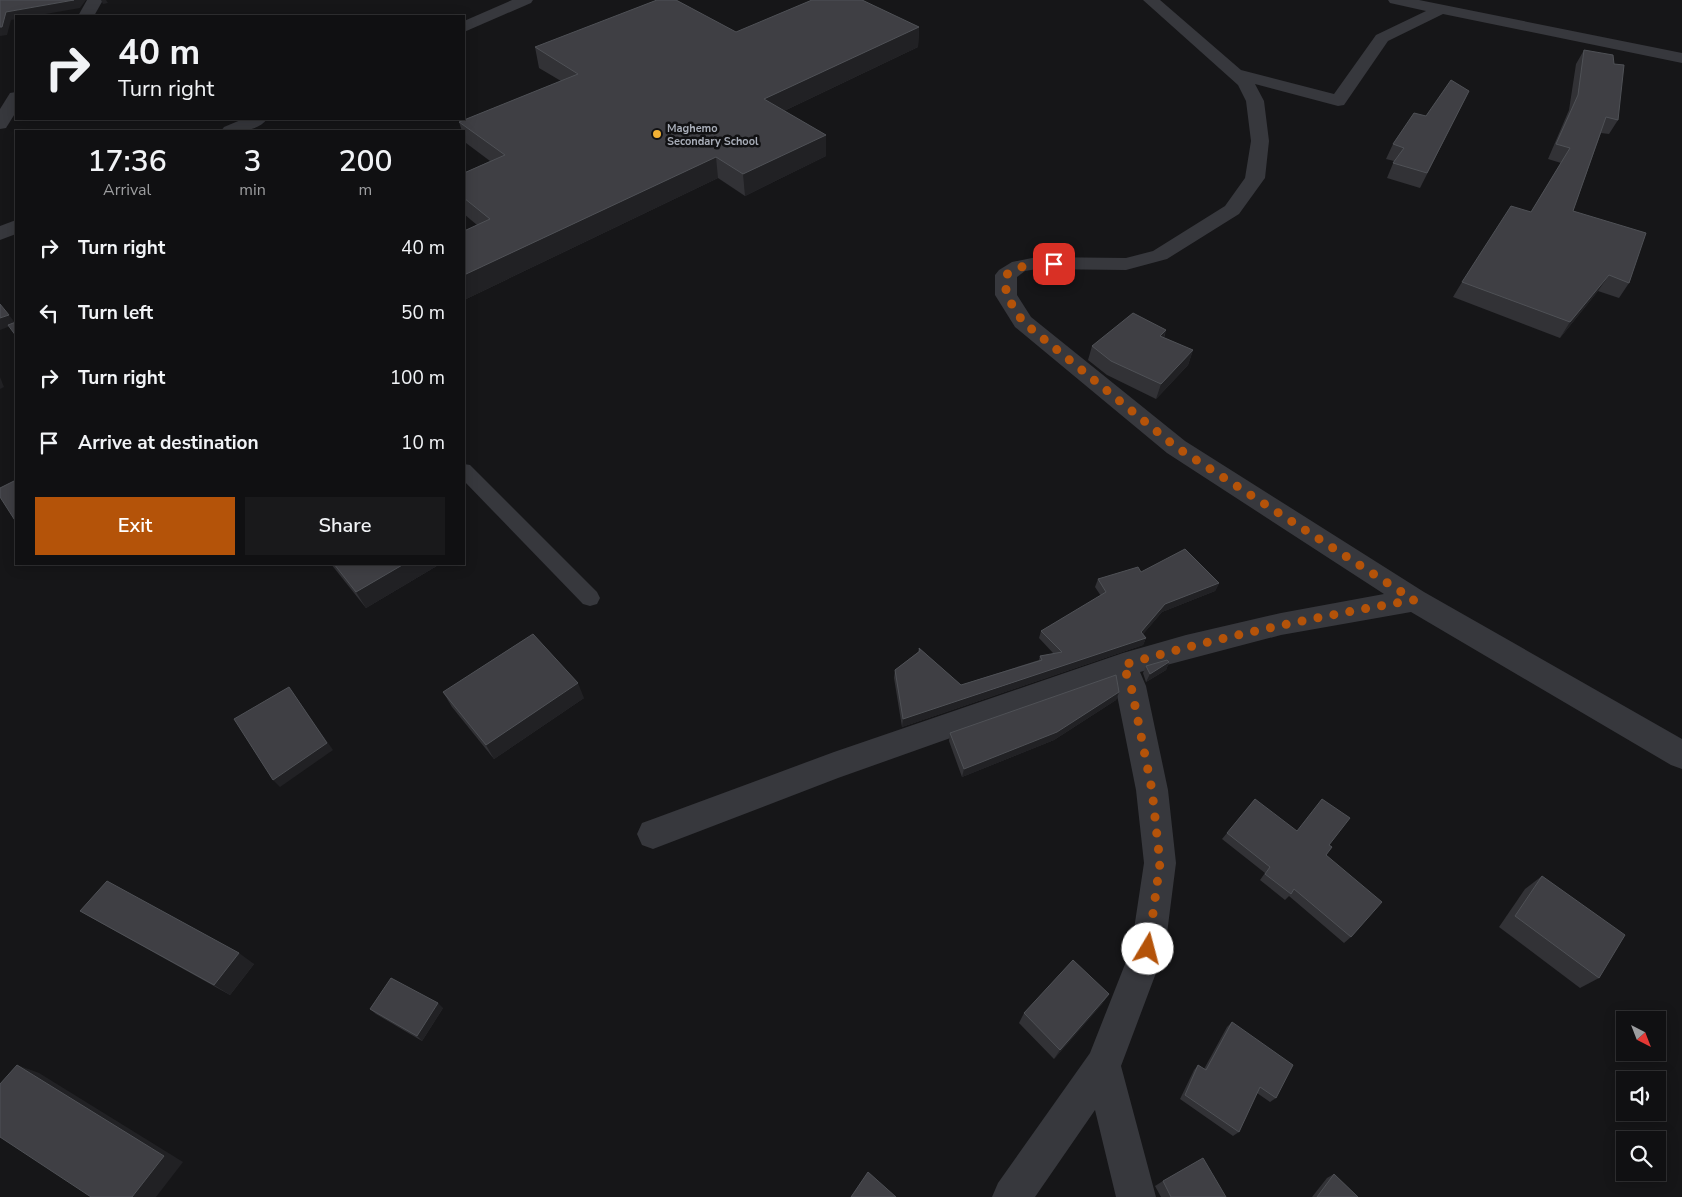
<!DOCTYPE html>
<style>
:root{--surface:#101012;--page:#19191b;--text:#f1f3f6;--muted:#9c9d9f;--line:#303032;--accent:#b45309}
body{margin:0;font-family:"Nunito Sans",sans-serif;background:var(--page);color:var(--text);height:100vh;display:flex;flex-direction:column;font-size:19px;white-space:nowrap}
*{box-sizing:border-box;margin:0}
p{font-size:16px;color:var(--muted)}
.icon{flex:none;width:28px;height:28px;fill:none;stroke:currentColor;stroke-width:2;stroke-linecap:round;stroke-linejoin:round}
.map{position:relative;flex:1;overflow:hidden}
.details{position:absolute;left:15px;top:130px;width:450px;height:435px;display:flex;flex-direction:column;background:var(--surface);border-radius:0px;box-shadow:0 2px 12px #0003,0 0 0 1px var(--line)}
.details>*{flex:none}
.guide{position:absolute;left:15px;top:15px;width:450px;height:105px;border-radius:0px;box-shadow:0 2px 12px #0003,0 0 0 1px var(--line);background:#101012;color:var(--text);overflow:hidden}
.needle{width:32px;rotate:138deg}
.buttons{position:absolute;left:1616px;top:1011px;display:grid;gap:10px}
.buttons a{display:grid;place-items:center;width:50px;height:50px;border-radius:0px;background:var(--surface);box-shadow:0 2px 12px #0003,0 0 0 1px var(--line);font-size:25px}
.pin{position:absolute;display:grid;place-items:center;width:42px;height:42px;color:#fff;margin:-21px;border-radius:10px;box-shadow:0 2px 8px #0006}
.me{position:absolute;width:55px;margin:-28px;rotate:8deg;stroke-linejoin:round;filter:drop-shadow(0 0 4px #0008)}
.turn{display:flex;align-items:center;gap:18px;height:105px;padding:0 20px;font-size:22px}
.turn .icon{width:65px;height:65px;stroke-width:2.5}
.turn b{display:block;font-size:35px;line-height:42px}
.eta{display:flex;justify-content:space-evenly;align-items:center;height:85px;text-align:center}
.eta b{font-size:30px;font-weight:600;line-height:35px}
.action{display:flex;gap:10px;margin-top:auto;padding:10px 20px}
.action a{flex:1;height:58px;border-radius:0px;background:var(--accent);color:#fff;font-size:20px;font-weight:600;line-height:58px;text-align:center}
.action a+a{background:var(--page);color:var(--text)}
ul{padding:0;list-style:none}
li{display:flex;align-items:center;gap:15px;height:65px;padding:0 20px}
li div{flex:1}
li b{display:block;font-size:19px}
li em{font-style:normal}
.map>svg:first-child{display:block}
</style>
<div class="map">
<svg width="1682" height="1197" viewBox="0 0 1682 1197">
<rect width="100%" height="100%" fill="#161618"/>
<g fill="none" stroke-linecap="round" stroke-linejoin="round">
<path fill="#37383d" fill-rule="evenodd" d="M 464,464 L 470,465 L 597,592 L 600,598 L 597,604 L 590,606 L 583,604 L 464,481 Z"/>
<g fill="#37383d" fill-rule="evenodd">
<path d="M 87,0 L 103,0 L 94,16 L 78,16 Z"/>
<path d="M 512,0 L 533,0 L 531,3 L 464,32 L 464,21 Z"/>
<path d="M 1143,0 L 1160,0 L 1241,70 L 1334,94 L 1376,35 L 1426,11 L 1390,3 L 1388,0 L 1419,0 L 1682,53 L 1682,63 L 1443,14 L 1388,41 L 1344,105 L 1338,106 L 1255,84 L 1264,101 L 1269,141 L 1265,178 L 1239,214 L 1167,259 L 1126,270 L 1037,269 L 1025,271 L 1017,277 L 1017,295 L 1031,317 L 1185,441 L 1424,592 L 1682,739 L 1682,769 L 1671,765 L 1411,612 L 1281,635 L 1140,672 L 1146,686 L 1168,790 L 1176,863 L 1165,949 L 1121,1066 L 1156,1197 L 1116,1197 L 1095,1110 L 1035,1197 L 992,1197 L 998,1183 L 1090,1053 L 1131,949 L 1144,863 L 1136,790 L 1114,680 L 838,778 L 653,849 L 642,845 L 637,834 L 642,823 L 653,819 L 834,752 L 1123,653 L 1186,635 L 1281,613 L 1384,594 L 1167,453 L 1015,327 L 995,295 L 995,275 L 999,270 L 1012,262 L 1037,257 L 1126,258 L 1153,251 L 1225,206 L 1245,178 L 1251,141 L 1246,101 L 1238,85 Z"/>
<path d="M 16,92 L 16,112 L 6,128 L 0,129 L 0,109 L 10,93 Z"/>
<path d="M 243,119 L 267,119 C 258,132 235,132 221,131 L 224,127 Z"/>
<path d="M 16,220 L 16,234 L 0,240 L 0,226 Z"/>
</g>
</g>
<g fill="#323236">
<path d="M 919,27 L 918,47 L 784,111 L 826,135 L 826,156 L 745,196 L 718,178 L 464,300 L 464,231 L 477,225 L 464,214 L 464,173 L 490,161 L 466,143 L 464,136 L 464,131 L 462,131 L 459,122 L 561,81 L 539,68 L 535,47 L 736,32 Z"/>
<path d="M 1584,50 L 1618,120 L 1609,134 L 1601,133 L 1573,211 L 1629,283 L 1619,298 L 1598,291 L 1560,338 L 1453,297 L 1462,282 L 1531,212 L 1561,163 L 1548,159 L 1569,110 L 1576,64 Z"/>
<path d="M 1469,91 L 1420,188 L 1387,178 L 1394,161 L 1386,159 L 1393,144 L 1426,116 Z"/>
<path d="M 1166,330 L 1164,338 L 1193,350 L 1188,365 L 1156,399 L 1107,375 L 1088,360 L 1092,346 Z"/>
<path d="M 331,564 L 440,564 L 366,608 Z"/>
<path d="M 1141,572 L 1219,583 L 1215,591 L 1162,612 L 1143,634 L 1146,638 L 1143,645 L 902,727 L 894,678 L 895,670 L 918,652 L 919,648 L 961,685 L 1039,660 L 1040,656 L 1054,654 L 1039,638 L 1041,631 L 1101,596 L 1095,587 L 1098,579 Z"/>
<path d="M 1169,662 L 1166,670 L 1146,682 L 1143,673 L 1146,666 Z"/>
<path d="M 443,692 L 584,698 L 494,759 L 452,707 Z"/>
<path d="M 1119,692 L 1116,700 L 1054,740 L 962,777 L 949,741 L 950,733 Z"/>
<path d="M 1296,831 L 1329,845 L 1326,855 L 1351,937 L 1344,943 L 1289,896 L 1285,900 L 1260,880 L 1265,873 L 1222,839 L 1227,833 Z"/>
<path d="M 1542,876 L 1599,978 L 1580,988 L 1499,927 L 1525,889 Z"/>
<path d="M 80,911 L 254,964 L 230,995 L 99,922 Z"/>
<path d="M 1109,994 L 1102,1004 L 1054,1059 L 1019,1023 L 1024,1013 Z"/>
<path d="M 443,1008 L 422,1041 L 376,1014 L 370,1009 Z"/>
<path d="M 1232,1022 L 1276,1098 L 1270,1102 L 1257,1093 L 1239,1132 L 1233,1136 L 1180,1099 L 1194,1070 L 1198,1065 L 1204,1069 L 1227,1027 Z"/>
<path d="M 1334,1174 L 1358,1197 L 1312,1197 L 1327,1178 Z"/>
<path d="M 1163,1181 L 1226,1197 L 1161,1197 L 1155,1186 Z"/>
</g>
<g fill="#212124">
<path d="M 74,0 L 86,0 L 80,8 L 34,16 L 16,16 L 16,19 L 11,20 L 7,35 L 0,36 L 0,27 L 6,12 Z"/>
<path d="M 101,0 L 106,0 L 108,3 L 103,4 Z"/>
<path d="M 919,27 L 918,47 L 765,120 L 764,99 Z"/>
<path d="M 826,135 L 826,156 L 745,196 L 743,174 Z"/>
<path d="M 716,157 L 718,178 L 464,300 L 464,275 Z"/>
<path d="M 1609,275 L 1598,291 L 1560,338 L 1570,322 Z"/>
<path d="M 9,315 L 16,324 L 0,330 L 0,318 Z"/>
<path d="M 1166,330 L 1161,345 L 1160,336 Z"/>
<path d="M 1193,350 L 1188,365 L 1156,399 L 1161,384 Z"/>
<path d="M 0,377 L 4,387 L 0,389 Z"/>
<path d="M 404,564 L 440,564 L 366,608 L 356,592 Z"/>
<path d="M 1219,583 L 1215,591 L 1162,612 L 1138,640 L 1141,632 L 1165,604 Z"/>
<path d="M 1146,638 L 1143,645 L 902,727 L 903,719 Z"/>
<path d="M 1169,662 L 1166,670 L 1146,682 L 1150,674 Z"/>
<path d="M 578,683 L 584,698 L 494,759 L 486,745 Z"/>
<path d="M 289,687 L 333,750 L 280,787 L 273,780 Z"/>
<path d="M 1119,692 L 1116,700 L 1054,740 L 962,777 L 964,769 Z"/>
<path d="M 239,953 L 254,964 L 230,995 L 214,985 Z"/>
<path d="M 1109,994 L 1102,1004 L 1054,1059 L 1060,1050 Z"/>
<path d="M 438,1003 L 443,1008 L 422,1041 L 417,1036 Z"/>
<path d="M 17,1065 L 39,1073 L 183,1162 L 156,1197 L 132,1197 Z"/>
</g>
<g fill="#3f3f44" stroke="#4f5156">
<path d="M 0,0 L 74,0 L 6,12 L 2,27 L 0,27 Z"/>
<path d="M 657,0 L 676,0 L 736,32 L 812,0 L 862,0 L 919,27 L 764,99 L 826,135 L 743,174 L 716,157 L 464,275 L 464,231 L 490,219 L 464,198 L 464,173 L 505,155 L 459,122 L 578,74 L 535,47 Z"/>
<path d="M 1584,50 L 1613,55 L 1614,64 L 1624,65 L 1618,120 L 1606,117 L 1573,211 L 1646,233 L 1629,283 L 1609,275 L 1570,322 L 1462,282 L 1511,206 L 1531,212 L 1570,148 L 1556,144 L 1578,95 Z"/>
<path d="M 1451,80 L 1469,91 L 1427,173 L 1393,163 L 1404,148 L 1393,144 L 1414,113 L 1426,116 Z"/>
<path d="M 0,304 L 9,315 L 0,318 Z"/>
<path d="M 1133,313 L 1166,330 L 1160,336 L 1193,350 L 1161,384 L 1111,361 L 1092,346 Z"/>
<path d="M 16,322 L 16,336 L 8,325 Z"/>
<path d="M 16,480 L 16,522 L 0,497 L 0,488 Z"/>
<path d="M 1185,549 L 1219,583 L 1165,604 L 1141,632 L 1146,638 L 903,719 L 895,670 L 920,651 L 919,648 L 961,685 L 1042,660 L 1040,656 L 1062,652 L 1041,631 L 1106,592 L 1098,579 L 1138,567 L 1141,572 Z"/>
<path d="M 334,564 L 404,564 L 356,592 Z"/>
<path d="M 533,634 L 578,683 L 486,745 L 443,692 Z"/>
<path d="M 1167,660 L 1169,662 L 1150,674 L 1146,666 Z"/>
<path d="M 1116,675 L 1119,692 L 1057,732 L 964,769 L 950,733 Z"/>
<path d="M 289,687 L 327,743 L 273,780 L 234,719 Z"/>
<path d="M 1255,799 L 1297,831 L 1322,799 L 1350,818 L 1329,845 L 1332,847 L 1326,855 L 1382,902 L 1351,937 L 1294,889 L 1291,894 L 1265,874 L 1270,867 L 1227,833 Z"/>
<path d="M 1542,876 L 1625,935 L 1599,978 L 1515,916 Z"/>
<path d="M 107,881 L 239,953 L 214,985 L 80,911 Z"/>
<path d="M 1073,960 L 1109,994 L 1060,1050 L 1024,1013 Z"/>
<path d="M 391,978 L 438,1003 L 417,1036 L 370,1009 Z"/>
<path d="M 1232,1022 L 1293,1065 L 1276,1098 L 1260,1087 L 1239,1132 L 1185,1095 L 1198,1065 L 1206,1070 Z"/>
<path d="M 17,1065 L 164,1156 L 132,1197 L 91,1197 L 0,1137 L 0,1084 Z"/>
<path d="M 1203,1158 L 1226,1197 L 1171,1197 L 1163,1181 Z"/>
<path d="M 868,1172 L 896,1197 L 851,1197 Z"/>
<path d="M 1334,1174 L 1358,1197 L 1317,1197 Z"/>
</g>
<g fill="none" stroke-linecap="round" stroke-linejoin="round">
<path stroke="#b45309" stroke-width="9" stroke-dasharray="0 16.2" d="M 1054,264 C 1035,263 1022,264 1006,275 L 1006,295 L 1023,322 L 1176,447 L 1414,600 C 1315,617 1219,637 1123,665 L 1131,686 L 1152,790 L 1160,863 L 1148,949"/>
</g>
<circle fill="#f2b134" stroke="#111113" stroke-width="2" cx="657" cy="134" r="5"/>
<g text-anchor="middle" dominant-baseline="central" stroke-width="5" stroke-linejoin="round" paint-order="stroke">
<g font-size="11" font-weight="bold" fill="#a8adb8" stroke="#111113" text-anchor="start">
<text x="667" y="128">Maghemo<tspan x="667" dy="13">Secondary School</tspan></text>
</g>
</g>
</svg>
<div class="buttons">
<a><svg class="needle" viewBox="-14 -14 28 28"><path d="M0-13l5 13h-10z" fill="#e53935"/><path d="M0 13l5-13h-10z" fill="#9c9d9f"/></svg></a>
<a><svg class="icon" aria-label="sound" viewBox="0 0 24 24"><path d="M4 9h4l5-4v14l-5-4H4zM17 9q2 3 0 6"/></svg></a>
<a><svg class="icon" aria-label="search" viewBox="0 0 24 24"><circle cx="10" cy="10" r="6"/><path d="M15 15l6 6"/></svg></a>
</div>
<div class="pin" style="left:1054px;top:264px;background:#d93025"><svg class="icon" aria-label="arrive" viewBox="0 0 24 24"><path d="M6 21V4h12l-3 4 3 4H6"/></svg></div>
<svg class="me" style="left:1148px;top:949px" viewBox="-20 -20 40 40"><circle r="19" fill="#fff"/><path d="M0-13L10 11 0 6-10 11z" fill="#b45309"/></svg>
<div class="guide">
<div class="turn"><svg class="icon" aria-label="right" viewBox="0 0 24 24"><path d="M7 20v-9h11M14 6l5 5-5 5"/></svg><div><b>40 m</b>Turn right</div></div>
</div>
<section class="details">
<div class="eta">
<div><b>17:36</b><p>Arrival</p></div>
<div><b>3</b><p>min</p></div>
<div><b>200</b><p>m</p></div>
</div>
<ul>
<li><svg class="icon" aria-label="right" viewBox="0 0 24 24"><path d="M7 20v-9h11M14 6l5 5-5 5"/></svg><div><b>Turn right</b></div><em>40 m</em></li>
<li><svg class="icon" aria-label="left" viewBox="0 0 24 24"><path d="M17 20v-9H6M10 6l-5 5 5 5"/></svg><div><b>Turn left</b></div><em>50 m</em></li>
<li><svg class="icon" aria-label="right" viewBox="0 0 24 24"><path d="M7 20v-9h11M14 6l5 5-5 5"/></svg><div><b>Turn right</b></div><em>100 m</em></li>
<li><svg class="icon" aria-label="arrive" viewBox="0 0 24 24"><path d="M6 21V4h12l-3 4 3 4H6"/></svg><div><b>Arrive at destination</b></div><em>10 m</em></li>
</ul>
<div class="action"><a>Exit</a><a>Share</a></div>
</section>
</div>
